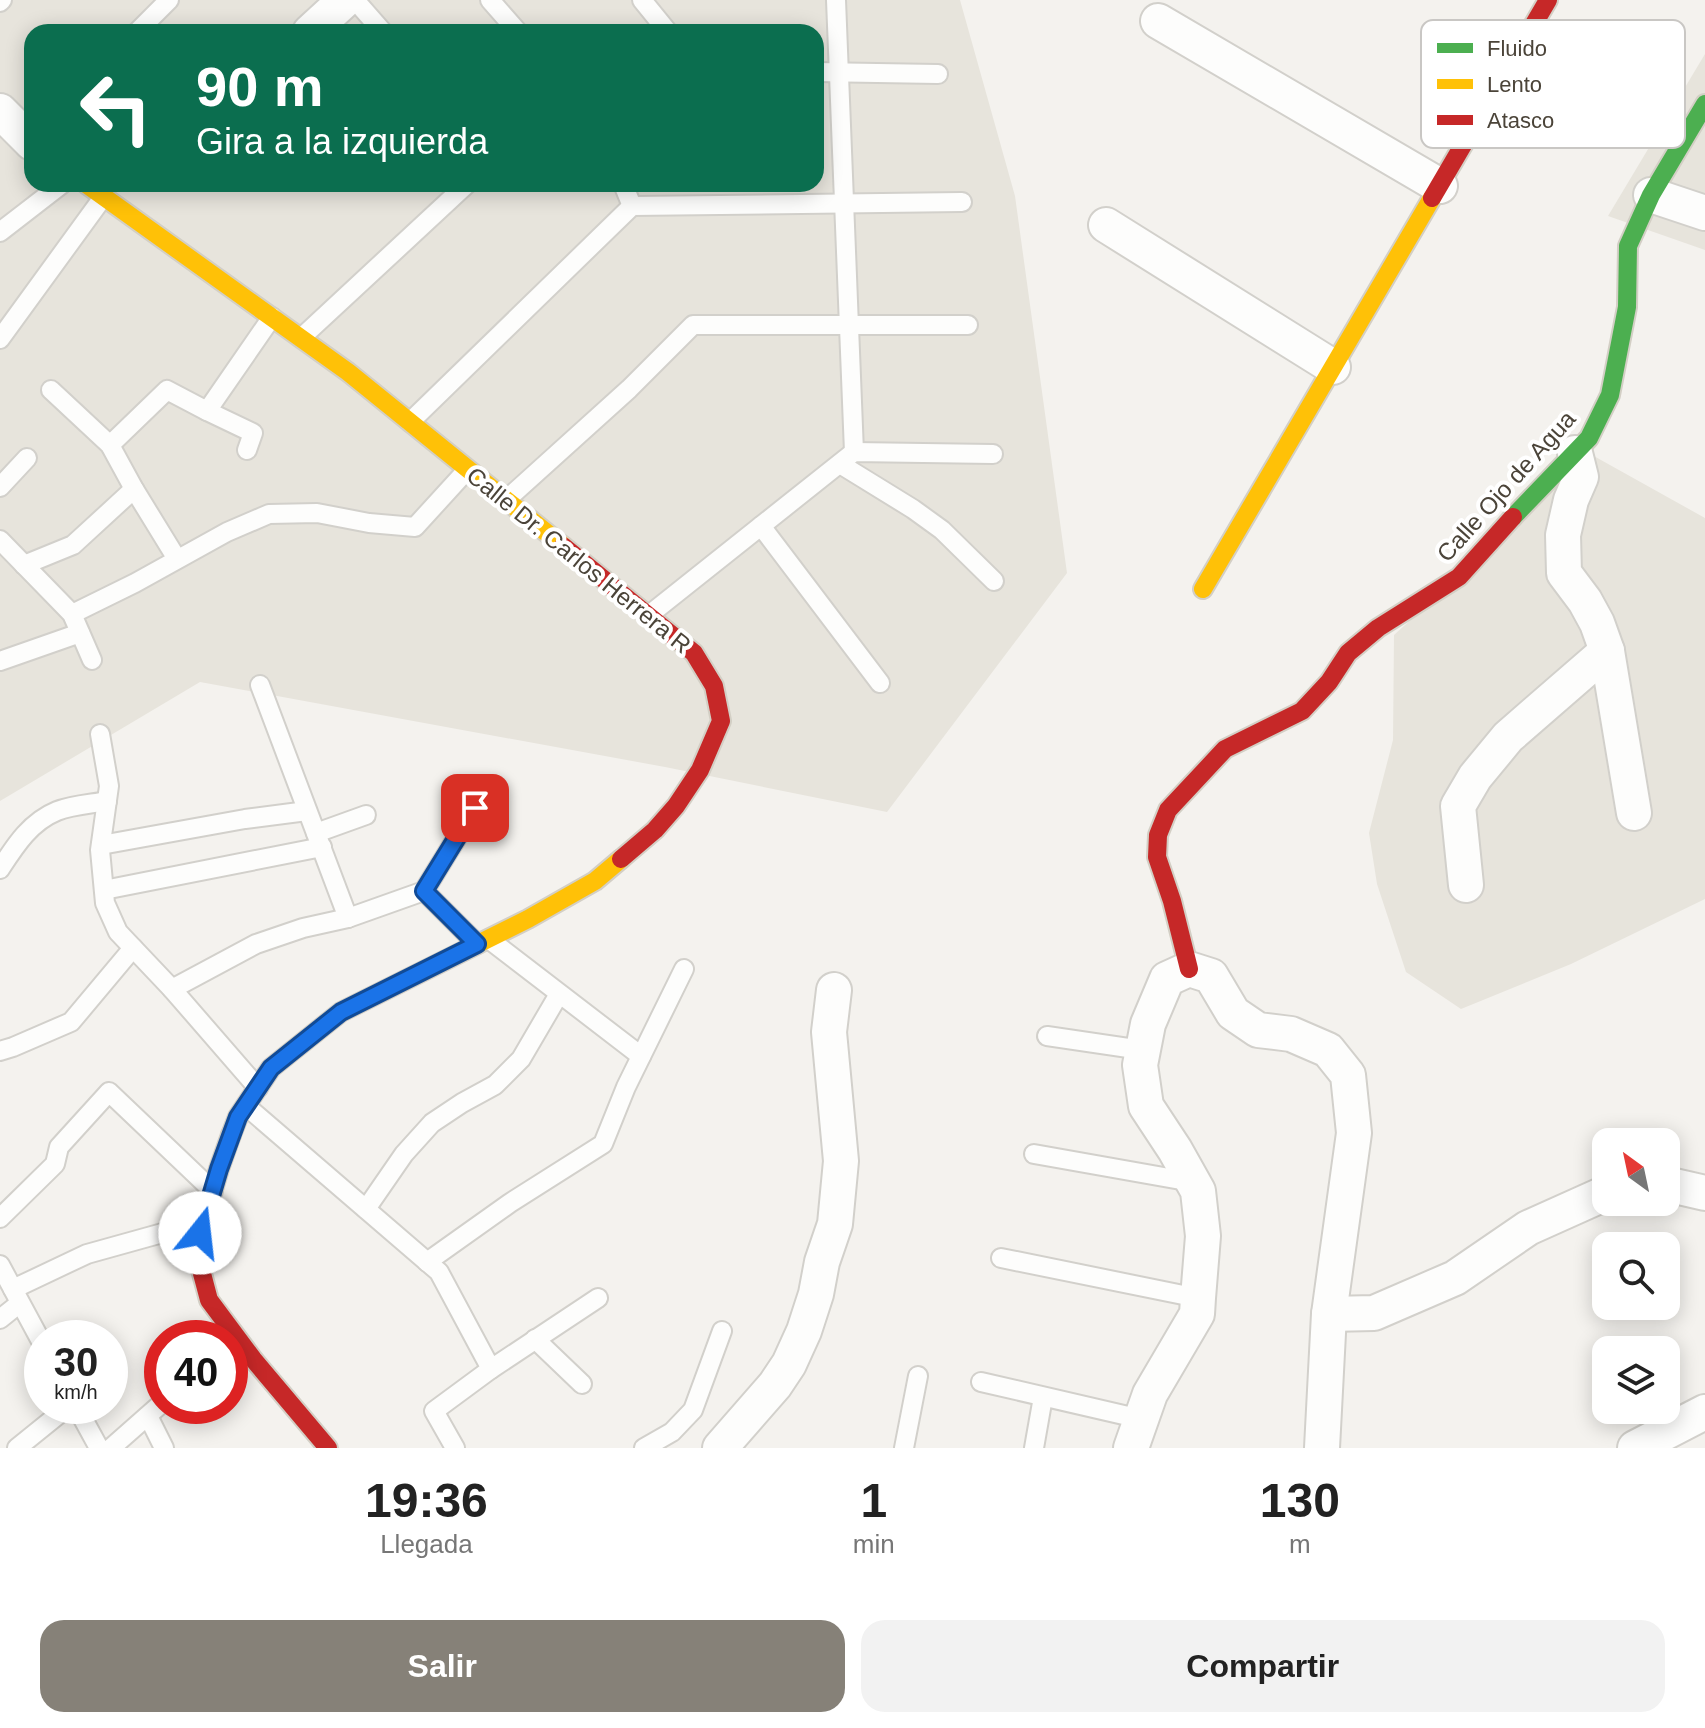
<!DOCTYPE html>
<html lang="es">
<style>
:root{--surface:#fff;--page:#f2f2f2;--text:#222;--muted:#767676;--accent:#868178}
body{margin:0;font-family:Arial,sans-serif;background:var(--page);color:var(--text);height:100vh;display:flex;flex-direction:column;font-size:30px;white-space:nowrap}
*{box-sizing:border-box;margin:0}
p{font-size:26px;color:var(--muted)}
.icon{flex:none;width:44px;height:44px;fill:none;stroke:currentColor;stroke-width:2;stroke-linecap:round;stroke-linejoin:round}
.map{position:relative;height:1448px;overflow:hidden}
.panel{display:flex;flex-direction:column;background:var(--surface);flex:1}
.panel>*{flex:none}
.banner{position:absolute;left:24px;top:24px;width:800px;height:168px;border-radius:24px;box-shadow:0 4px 20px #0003;background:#0b6e4f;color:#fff;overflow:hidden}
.needle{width:52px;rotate:327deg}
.tools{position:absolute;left:1592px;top:1128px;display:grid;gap:16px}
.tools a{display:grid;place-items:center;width:88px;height:88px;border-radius:16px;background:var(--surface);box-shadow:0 4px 20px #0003;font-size:40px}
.speed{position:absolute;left:24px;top:1320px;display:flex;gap:16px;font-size:40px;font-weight:700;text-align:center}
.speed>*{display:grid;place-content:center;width:104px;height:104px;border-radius:50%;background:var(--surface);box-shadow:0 4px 20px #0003;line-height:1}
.speed small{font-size:20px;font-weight:400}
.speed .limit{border:12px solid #d22;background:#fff;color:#111}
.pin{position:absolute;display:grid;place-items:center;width:68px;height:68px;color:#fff;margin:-34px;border-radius:16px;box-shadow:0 4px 12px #0006}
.me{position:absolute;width:88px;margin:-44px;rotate:16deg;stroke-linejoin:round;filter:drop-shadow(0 0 6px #0008)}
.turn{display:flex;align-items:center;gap:28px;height:168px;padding:0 40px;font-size:36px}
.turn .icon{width:104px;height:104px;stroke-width:2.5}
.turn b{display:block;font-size:56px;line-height:68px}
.eta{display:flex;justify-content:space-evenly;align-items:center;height:136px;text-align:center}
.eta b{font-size:48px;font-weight:700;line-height:56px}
.button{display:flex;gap:16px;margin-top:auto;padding:16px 40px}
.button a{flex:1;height:92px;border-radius:24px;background:var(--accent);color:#fff;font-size:32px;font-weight:700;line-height:92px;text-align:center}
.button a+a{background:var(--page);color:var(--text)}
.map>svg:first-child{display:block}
</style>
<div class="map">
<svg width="1705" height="1448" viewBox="0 0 1705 1448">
<rect width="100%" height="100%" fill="#f4f2ee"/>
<g fill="#e7e4dc" fill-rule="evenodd">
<path d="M 0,0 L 960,0 L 1015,196 L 1067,573 L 887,812 L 665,767 L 200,682 L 0,801 ZM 32,32 L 816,32 L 816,184 L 32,184 Z"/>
<path d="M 1705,54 L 1705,250 L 1608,216 Z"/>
<path d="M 1592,455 L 1705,518 L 1705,899 L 1571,964 L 1461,1009 L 1406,972 L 1377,884 L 1369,833 L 1393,740 L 1394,635 Z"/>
</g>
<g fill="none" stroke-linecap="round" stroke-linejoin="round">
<g stroke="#d2d0cb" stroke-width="22">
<g id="lane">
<path d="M 355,0 L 383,32"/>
<path d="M 490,0 L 518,32"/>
<path d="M 642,0 L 668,32"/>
<path d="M 836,0 L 854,452"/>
<path d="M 0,2 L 2,0"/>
<path d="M 137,32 L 169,0"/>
<path d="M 816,72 L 938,74"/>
<path d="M 623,184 L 632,206"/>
<path d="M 0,232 L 62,184"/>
<path d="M 301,338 L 467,184"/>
<path d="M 0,339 L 104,196"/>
<path d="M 51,390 L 110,445 L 134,489 L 177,559"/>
<path d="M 207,411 L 253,433 L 247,450"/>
<path d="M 410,422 L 632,206 L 962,202"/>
<path d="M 110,445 L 167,390 L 207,411 L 272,317"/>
<path d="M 840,464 L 913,509 L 942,530 L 994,581"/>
<path d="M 0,487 L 27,458"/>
<path d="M 506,500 L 629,389 L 693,325 L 968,325"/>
<path d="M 761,526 L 880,683"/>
<path d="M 0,540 L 72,614 L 92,660"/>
<path d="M 24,565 L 73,545 L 134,489"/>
<path d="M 72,614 L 135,583 L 227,532 L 269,514 L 317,513 L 369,523 L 415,527 L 467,470"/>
<path d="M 649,615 L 854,452 L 993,454"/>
<path d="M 0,661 L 80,633"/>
<path d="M 260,685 L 348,918"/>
<path d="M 100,734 L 109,786 L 100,850 L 105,903 L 118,932 L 172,989 L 258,1088"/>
<path d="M 316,833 L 366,815"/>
<path d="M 101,845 L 245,819 L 307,811"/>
<path d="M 0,869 C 15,846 30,822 57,811 C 72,805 91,804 107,801"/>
<path d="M 104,890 L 322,847"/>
<path d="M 424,891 L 477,944"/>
<path d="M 490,940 L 641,1056"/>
<path d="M 172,989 L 256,944 L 303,928 L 348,918 L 424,891 L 475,808"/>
<path d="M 1047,1036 L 1142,1050"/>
<path d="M 0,1051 L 13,1047 L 71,1022 L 133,948"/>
<path d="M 246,1106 L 439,1272 L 491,1369 L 434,1411 L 455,1448"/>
<path d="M 1034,1154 L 1192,1182"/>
<path d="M 366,1209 L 404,1154 L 432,1123 L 462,1103 L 495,1085 L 521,1059 L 559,994"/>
<path d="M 0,1218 L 55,1164 L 59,1147 L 109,1092 L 213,1191"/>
<path d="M 1001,1258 L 1198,1298"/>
<path d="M 427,1262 L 510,1203 L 603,1144 L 626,1087 L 684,969"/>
<path d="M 0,1265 L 42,1343"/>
<path d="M 13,1289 L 87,1254 L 202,1222"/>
<path d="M 0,1319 L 20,1303"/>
<path d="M 535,1339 L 582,1384"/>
<path d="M 491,1369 L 598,1298"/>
<path d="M 981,1382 L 1141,1419"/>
<path d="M 76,1406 L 99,1448"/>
<path d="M 148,1416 L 164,1448"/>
<path d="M 17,1448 L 69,1406"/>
<path d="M 111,1448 L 162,1403"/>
<path d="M 644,1448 L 672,1432 L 693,1410 L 722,1331"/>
<path d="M 904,1448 L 918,1376"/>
<path d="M 1034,1448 L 1043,1397"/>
</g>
</g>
<g stroke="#d2d0cb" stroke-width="38">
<g id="street">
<path d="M 1158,21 L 1440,186"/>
<path d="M 310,32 L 345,0"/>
<path d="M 0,111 L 32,143"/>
<path d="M 1651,195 L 1705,213"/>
<path d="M 1106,225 L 1333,367"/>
<path d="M 1575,453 L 1581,477 L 1571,500 L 1563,535 L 1564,573 L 1585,601 L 1597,623 L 1607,651 L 1634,813"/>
<path d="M 1466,885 L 1458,806 L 1475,777 L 1508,737 L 1607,651"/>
<path d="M 1666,1184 L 1705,1193"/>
<path d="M 1329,1314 L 1374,1313 L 1455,1278 L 1528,1228 L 1606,1193"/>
<path d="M 720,1448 L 775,1385 L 789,1364 L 804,1331 L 816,1294 L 822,1262 L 835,1224 L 841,1161 L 829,1032 L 834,990"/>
<path d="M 1131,1448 L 1150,1394 L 1197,1314 L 1198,1298 L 1203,1236 L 1198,1191 L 1175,1150 L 1146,1106 L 1140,1065 L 1148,1024 L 1167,979 L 1189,969 L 1211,976 L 1233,1013 L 1258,1030 L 1291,1034 L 1328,1050 L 1348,1075 L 1354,1133 L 1329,1314 L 1322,1448"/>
<path d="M 1635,1448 L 1705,1412"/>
</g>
</g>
<g stroke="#d3cfc5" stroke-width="22">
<path id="fast" d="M 1513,517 L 1589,438 L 1610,395 L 1627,307 L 1628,246 L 1651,195 L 1705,104"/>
</g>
<g stroke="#d3cfc5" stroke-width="22">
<g id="slow">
<path d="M 86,184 L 348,372 L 563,546"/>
<path d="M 1203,589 L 1432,198"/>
<path d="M 231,1135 L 238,1117 L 271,1068 L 341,1012 L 528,919 L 595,881 L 621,859"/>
</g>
</g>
<g stroke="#d3cfc5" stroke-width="22">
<g id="jam">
<path d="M 1432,198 L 1548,0"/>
<path d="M 563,546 L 694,653 L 714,686 L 721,721 L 700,770 L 676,806 L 655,830 L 621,859"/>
<path d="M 1189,969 L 1172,901 L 1157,857 L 1158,835 L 1168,810 L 1225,749 L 1302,711 L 1329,682 L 1348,653 L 1378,628 L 1459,577 L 1513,517"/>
<path d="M 231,1135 L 219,1169 L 200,1233 L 200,1266 L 209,1300 L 253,1359 L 328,1448"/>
</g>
</g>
<use href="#lane" stroke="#fdfdfc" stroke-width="18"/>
<use href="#street" stroke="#fdfdfc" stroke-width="34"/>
<use href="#fast" stroke="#4caf50" stroke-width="18"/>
<use href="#slow" stroke="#ffc107" stroke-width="18"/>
<use href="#jam" stroke="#c62828" stroke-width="18"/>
</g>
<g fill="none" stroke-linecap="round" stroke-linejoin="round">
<g stroke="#114b97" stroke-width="20">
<path id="route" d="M 200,1233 L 219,1169 L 238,1117 L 271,1068 L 341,1012 L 477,944 L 424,891 L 475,808"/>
</g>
<use href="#route" stroke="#1a73e8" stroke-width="14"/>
</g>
<g text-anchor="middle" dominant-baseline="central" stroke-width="8" stroke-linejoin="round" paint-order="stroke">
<g font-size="24" fill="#4b4439" stroke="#fff">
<text transform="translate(1506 486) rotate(-48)">Calle Ojo de Agua</text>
<text transform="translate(579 560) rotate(39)">Calle Dr. Carlos Herrera R</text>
</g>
</g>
<rect x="1421" y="20" width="264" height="128" rx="12" fill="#fff" stroke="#c9c7c4" stroke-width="2"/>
<rect x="1437" y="43" width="36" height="10" fill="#4caf50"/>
<rect x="1437" y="79" width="36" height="10" fill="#ffc107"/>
<rect x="1437" y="115" width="36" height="10" fill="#c62828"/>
<g font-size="22" fill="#4b4439">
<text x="1487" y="56">Fluido</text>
<text x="1487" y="92">Lento</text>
<text x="1487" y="128">Atasco</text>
</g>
</svg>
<div class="tools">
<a><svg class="needle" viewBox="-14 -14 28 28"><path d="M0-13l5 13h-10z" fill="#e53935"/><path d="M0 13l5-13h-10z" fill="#767676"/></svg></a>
<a><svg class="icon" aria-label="search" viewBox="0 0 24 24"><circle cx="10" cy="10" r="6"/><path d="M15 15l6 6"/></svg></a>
<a><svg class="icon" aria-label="layers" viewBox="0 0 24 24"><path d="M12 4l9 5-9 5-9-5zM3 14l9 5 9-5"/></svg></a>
</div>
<div class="speed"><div>30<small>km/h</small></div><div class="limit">40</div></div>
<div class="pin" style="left:475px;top:808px;background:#d93025"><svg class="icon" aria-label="arrive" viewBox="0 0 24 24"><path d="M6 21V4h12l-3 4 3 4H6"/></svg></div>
<svg class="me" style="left:200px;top:1233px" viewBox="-20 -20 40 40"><circle r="19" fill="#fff"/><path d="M0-13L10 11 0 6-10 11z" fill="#1a73e8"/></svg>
<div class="banner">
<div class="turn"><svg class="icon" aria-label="left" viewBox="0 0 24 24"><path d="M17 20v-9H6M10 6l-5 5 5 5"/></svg><div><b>90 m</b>Gira a la izquierda</div></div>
</div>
</div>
<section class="panel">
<div class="eta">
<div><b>19:36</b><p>Llegada</p></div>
<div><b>1</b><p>min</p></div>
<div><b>130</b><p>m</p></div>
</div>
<div class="button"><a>Salir</a><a>Compartir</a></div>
</section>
